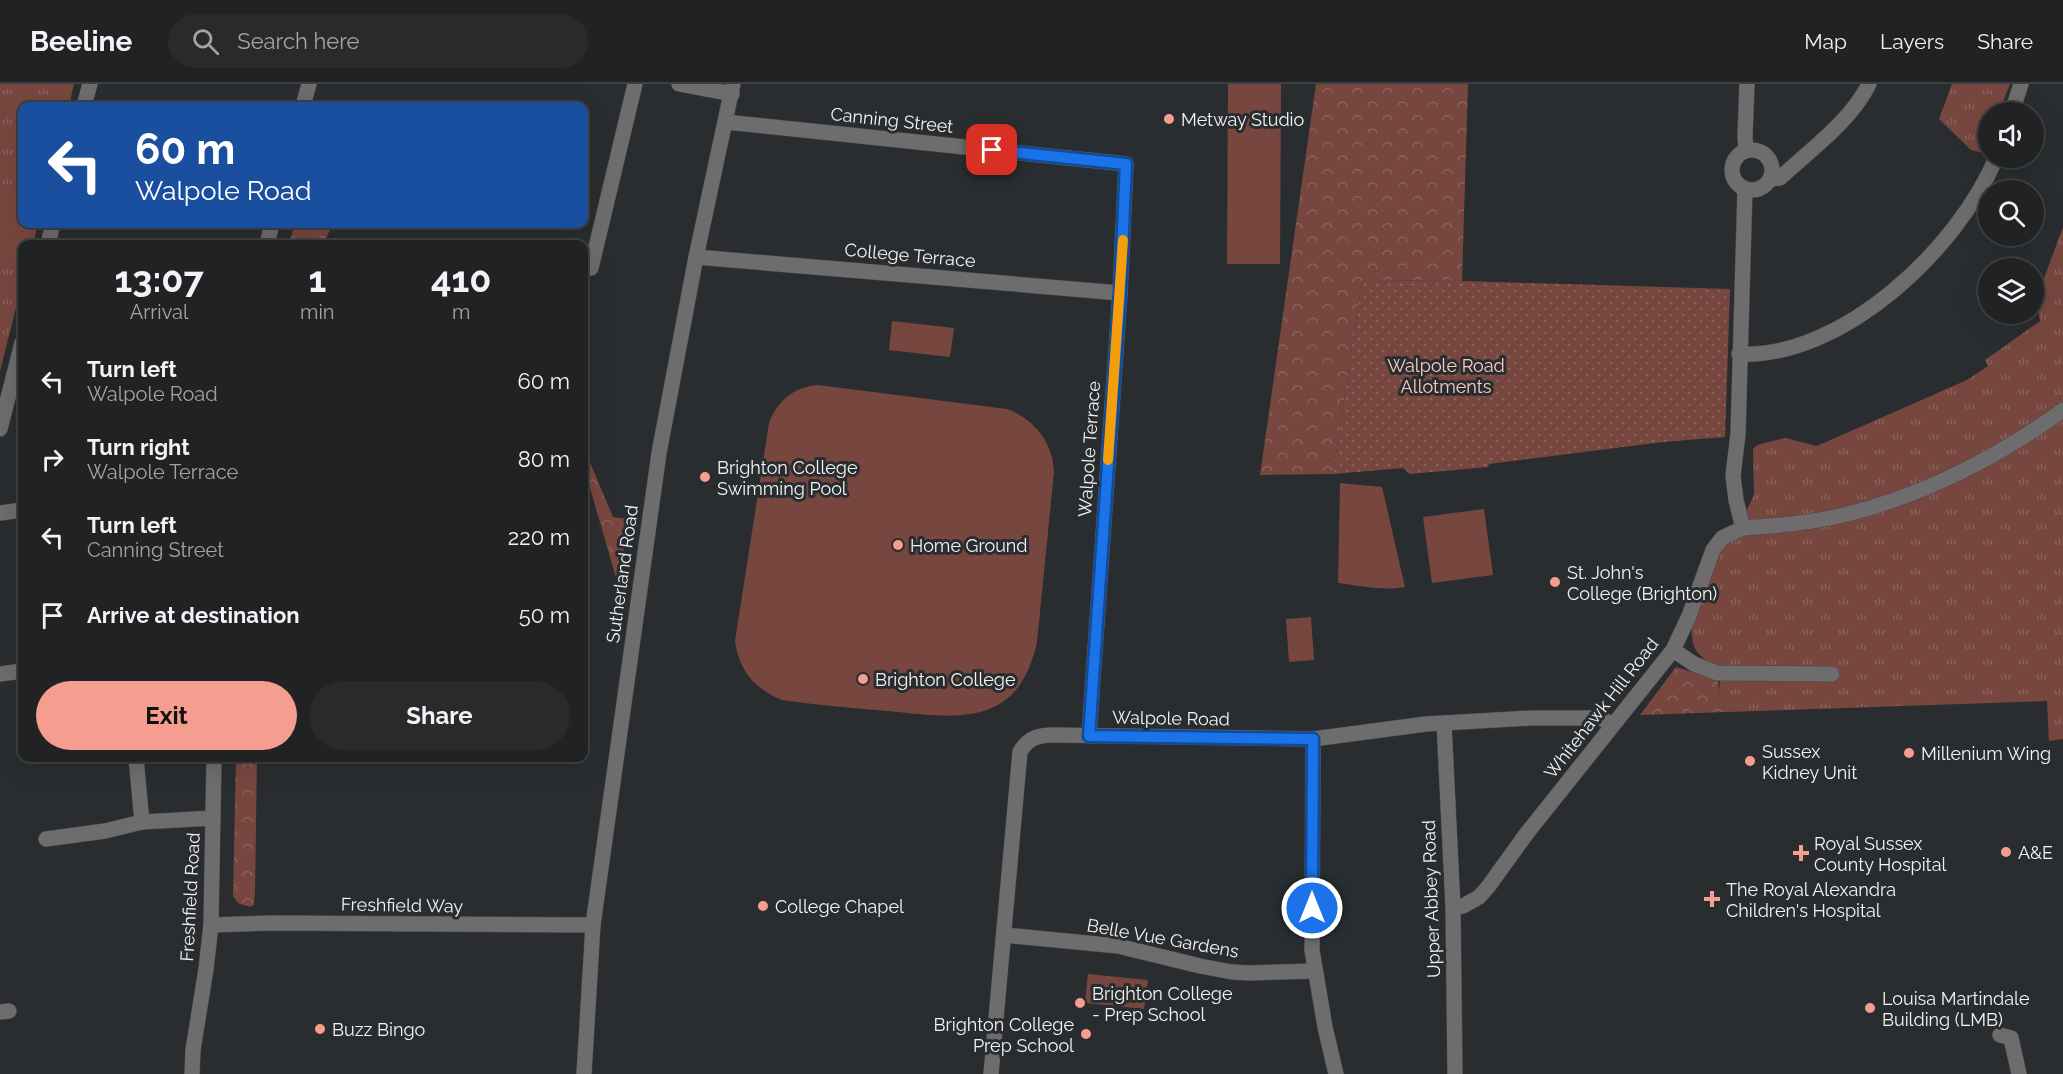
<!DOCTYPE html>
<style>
:root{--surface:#202223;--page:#282a2b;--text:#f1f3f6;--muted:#a2a4a6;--line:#3d3f41;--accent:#f59d8e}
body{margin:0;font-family:Raleway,sans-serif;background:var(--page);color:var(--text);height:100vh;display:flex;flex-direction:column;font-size:22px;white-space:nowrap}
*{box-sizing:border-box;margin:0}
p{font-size:20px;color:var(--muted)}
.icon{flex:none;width:33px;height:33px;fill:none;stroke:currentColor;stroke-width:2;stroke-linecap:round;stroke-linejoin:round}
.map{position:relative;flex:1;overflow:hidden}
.sheet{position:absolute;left:18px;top:156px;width:570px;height:522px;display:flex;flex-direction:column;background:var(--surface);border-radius:12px;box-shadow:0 6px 24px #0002,0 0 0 2px var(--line)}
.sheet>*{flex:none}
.banner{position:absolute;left:18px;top:18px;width:570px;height:126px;border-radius:12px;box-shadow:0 6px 24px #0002,0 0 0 2px var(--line);background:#1a4fa0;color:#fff;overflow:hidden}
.tools{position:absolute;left:1978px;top:18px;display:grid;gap:12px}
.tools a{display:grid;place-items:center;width:66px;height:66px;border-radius:50%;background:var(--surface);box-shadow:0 6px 24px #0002,0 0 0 2px var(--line);font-size:30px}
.pin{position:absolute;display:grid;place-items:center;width:51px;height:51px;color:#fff;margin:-26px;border-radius:12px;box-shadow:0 3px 9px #0006}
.me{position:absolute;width:66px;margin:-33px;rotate:0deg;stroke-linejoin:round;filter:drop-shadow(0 0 4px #0008)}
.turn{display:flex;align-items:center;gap:21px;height:126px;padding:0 18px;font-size:27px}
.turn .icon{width:78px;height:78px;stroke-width:2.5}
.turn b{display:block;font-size:42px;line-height:51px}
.eta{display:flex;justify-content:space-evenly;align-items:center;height:102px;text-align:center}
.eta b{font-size:36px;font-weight:700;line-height:42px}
.button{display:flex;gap:12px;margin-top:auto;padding:12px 18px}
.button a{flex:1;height:69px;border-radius:36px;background:var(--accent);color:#111;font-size:24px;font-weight:700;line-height:69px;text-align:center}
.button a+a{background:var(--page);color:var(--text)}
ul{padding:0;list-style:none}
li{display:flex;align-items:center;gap:18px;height:78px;padding:0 18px}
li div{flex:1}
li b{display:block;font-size:22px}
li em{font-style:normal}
header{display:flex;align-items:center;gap:36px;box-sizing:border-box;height:84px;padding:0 30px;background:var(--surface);border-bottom:2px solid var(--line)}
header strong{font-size:28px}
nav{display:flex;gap:33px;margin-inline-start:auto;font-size:21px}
.search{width:420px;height:54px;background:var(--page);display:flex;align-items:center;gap:15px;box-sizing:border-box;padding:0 21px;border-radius:33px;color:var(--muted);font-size:22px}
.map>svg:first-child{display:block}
</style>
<header>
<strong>Beeline</strong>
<div class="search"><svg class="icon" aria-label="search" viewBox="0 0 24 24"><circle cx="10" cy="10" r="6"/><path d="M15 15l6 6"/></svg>Search here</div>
<nav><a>Map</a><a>Layers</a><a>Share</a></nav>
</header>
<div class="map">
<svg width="2063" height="990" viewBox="0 0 2063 990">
<defs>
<pattern id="grass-tufts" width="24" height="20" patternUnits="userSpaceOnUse" patternTransform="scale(1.5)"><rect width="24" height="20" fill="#77473f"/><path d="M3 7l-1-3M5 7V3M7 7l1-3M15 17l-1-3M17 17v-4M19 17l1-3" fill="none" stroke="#8b625b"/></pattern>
<pattern id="forest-crowns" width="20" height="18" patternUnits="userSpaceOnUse" patternTransform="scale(1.5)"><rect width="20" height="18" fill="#77473f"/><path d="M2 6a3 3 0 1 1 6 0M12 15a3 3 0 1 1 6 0" fill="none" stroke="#8b625b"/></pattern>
<pattern id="garden-dots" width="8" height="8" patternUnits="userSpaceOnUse" patternTransform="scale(1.5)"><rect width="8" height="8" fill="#77473f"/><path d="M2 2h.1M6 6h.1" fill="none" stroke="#8b625b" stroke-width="1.8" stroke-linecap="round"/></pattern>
</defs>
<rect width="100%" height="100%" fill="#2a2d2f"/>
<g fill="url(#grass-tufts)">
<path d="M 0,0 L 74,0 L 69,22 L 22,22 L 22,140 L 38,140 L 33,160 L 22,160 L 22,200 L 0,287 Z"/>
<path d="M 1952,0 L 2010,0 L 1999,28 L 1989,28 L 1989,55 L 1984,69 L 1971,66 L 1939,35 Z"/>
<path d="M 2063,143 L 2063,655 L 2049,657 L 2047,617 L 1727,628 L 1719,608 L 1721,582 C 1700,577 1690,565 1692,543 L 1721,467 L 1735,450 L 1754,411 L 1753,365 L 1757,361 L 1785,354 L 1817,362 L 1967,296 L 1988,282 L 1985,276 L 2040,237 L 2036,216 Z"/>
</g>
<g fill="url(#forest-crowns)">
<path d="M 1316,0 L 1468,0 L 1462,197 L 1362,196 L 1333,390 L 1260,391 Z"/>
<path d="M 295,140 L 333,140 L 323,160 L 289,160 Z"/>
<path d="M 584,364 L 613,433 L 628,435 L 619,504 L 584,383 Z"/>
<path d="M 1676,583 L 1718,596 L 1719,608 L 1727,628 L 1640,631 Z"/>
<path d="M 236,674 L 257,674 L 255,806 L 254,821 L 250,823 L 238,819 L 233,812 Z"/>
</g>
<path fill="url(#garden-dots)" d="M 1362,196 L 1462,197 L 1730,205 L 1725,353 L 1663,358 L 1489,380 L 1488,383 L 1410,390 L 1403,384 L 1333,390 Z"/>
<g fill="#77473f">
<path d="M 1228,0 L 1281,0 L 1280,180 L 1227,180 Z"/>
<path d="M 0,107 L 22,112 L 10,174 L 0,171 Z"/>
<path d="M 892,237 L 954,244 L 950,273 L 889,266 Z"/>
<path d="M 818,301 L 1007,325 C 1034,335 1053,358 1054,388 L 1037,558 C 1018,645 957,634 887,627 C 852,624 817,621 782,616 C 755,605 739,587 735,557 L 769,339 C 777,317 794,303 818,301 Z"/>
<path d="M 1340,399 L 1382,403 L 1405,503 C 1383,507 1361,502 1338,499 Z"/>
<path d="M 1484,425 L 1493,491 L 1432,499 L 1423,433 Z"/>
<path d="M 1311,533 L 1314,576 L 1289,578 L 1286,535 Z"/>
<path d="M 1088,890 L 1148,896 L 1144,925 L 1085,919 Z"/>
</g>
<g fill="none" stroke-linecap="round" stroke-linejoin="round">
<g stroke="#46494b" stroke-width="16">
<g id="minor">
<path d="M 679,0 L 732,10"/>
<path d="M 84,22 L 90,0"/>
<path d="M 303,22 L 309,0"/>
<path d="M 2012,28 L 2021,0"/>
<path d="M 726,38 L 1126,80 L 1120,209 L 1089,652"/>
<circle cx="1752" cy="86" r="20"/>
<path d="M 1746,66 L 1745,52 L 1747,0"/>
<path d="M 1770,95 L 1780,94 C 1810,66 1851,37 1869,0"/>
<path d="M 48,160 L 53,140"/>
<path d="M 267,160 L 272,140"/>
<path d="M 696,173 L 1120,209"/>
<path d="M 591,184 L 635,0"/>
<path d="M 1739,270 C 1843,275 1958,164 1996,74"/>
<path d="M 0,345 L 22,259"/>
<path d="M 0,429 L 22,426"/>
<path d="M 1743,444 C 1777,442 1811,439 1844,431 C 1922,412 1998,373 2063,326"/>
<path d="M 1673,566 L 1694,580 L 1717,589 L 1832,590"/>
<path d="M 0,590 L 22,587"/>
<path d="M 1444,639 L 1453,823 L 1455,990"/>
<path d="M 1313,655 L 1312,866 L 1325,943 L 1336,990"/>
<path d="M 136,674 L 142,738"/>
<path d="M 46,755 L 105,747 L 142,738 L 213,734"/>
<path d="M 1453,823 L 1463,822 L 1479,813 L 1488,803 L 1527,749 L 1673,566 L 1689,532 L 1713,466 L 1722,454 L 1743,444 L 1736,416 L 1733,392 L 1738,350 L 1745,105"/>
<path d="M 211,841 L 272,839 L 593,841"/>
<path d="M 1004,851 L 1118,862 L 1200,882 L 1232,888 L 1249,889 L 1315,887"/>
<path d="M 0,928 L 9,927"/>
<path d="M 2000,951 L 2011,954 L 2019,990"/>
<path d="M 192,990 L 193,966 L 206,885 L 211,841 L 214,674"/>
<path d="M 584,990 L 593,841 L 659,369 L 696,173 L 733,0"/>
<path d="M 991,990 L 1020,668 C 1028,654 1038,651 1053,651 L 1313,655 L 1426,640 L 1532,634 L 1601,634 L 1612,641"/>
</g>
</g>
<use href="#minor" stroke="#6e6c6c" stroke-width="15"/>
</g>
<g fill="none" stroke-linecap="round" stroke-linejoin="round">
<g stroke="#114b97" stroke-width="15">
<path id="route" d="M 992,66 L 1126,80 L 1120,209 L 1089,652 L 1313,655 L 1312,824"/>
</g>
<use href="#route" stroke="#1a73e8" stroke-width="10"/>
<path stroke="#f59e0b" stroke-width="10" d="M 1108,376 L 1123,156"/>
</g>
<g fill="#f59d8e" stroke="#2a2d2f" stroke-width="2">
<circle cx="1169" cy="35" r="6"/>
<circle cx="705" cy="393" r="6"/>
<circle cx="898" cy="461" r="6"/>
<circle cx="1555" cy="498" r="6"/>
<circle cx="863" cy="595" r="6"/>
<circle cx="1909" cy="669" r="6"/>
<circle cx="1750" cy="677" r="6"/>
<circle cx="2006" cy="768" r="6"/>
<path d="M1798 760h6v6h6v6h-6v6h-6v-6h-6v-6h6z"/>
<path d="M1709 806h6v6h6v6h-6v6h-6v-6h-6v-6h6z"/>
<circle cx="763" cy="822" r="6"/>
<circle cx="1080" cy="919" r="6"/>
<circle cx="1870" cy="924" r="6"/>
<circle cx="320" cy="945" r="6"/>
<circle cx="1086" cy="950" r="6"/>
</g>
<g text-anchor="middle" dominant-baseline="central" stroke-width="6" stroke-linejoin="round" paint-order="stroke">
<g font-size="18" fill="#f1f3f4" stroke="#2a2d2f" text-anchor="start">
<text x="1181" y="35">Metway Studio</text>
<text x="717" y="383">Brighton College<tspan x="717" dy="21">Swimming Pool</tspan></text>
<text x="910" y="461">Home Ground</text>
<text x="1567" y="488">St. John's<tspan x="1567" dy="21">College (Brighton)</tspan></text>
<text x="875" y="595">Brighton College</text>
<text x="1762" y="667">Sussex<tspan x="1762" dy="21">Kidney Unit</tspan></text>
<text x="1921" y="669">Millenium Wing</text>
<text x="1814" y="759">Royal Sussex<tspan x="1814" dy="21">County Hospital</tspan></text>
<text x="2018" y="768">A&amp;E</text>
<text x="1726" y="805">The Royal Alexandra<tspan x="1726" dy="21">Children's Hospital</tspan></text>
<text x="775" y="822">College Chapel</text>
<text x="1092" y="909">Brighton College<tspan x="1092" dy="21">- Prep School</tspan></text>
<text x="1882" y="914">Louisa Martindale<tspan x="1882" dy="21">Building (LMB)</tspan></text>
<text x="1074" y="940" text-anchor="end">Brighton College<tspan x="1074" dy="21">Prep School</tspan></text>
<text x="332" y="945">Buzz Bingo</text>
</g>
<g font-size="18" fill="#f1f3f4" stroke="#2a2d2f">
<text transform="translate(892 36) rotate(6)">Canning Street</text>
<text transform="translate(910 171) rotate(5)">College Terrace</text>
<text transform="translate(1089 365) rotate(-86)">Walpole Terrace</text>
<text transform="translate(622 490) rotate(-82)">Sutherland Road</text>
<text transform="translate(1601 624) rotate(-52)">Whitehawk Hill Road</text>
<text transform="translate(1171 634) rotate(1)">Walpole Road</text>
<text transform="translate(190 813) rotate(-87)">Freshfield Road</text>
<text transform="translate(1431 815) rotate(-92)">Upper Abbey Road</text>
<text transform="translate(402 821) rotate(1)">Freshfield Way</text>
<text transform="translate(1163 854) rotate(10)">Belle Vue Gardens</text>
</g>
<g font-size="18" fill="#f8ccc4" stroke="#2a2d2f">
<text x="1446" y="281">Walpole Road<tspan x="1446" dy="21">Allotments</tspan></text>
</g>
</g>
</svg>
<div class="tools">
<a><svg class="icon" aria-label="sound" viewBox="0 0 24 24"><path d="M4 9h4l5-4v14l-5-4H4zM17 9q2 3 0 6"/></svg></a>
<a><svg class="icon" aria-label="search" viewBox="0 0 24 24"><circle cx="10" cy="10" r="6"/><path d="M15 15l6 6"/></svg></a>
<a><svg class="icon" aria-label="layers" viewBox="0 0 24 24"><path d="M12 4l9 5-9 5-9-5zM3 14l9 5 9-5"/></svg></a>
</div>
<div class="pin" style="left:992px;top:66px;background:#d93025"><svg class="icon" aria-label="arrive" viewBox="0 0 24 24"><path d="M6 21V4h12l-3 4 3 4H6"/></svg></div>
<svg class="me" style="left:1312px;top:824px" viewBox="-20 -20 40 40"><circle r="17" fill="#1a73e8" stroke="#fff" stroke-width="3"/><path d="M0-11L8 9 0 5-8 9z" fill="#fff"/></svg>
<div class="banner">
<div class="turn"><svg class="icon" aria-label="left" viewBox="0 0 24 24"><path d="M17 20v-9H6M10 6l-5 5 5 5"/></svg><div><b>60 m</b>Walpole Road</div></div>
</div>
<section class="sheet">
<div class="eta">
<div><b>13:07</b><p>Arrival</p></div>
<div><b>1</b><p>min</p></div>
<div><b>410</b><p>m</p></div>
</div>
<ul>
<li><svg class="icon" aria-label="left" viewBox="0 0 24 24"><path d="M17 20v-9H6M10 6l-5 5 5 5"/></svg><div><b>Turn left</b><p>Walpole Road</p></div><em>60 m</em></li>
<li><svg class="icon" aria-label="right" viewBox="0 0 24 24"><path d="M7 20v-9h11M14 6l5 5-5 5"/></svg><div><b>Turn right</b><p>Walpole Terrace</p></div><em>80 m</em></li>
<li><svg class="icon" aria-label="left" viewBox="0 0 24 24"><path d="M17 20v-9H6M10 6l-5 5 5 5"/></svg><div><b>Turn left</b><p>Canning Street</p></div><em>220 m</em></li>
<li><svg class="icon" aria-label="arrive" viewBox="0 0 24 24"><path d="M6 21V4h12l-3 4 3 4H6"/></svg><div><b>Arrive at destination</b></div><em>50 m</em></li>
</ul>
<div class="button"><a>Exit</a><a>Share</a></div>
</section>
</div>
